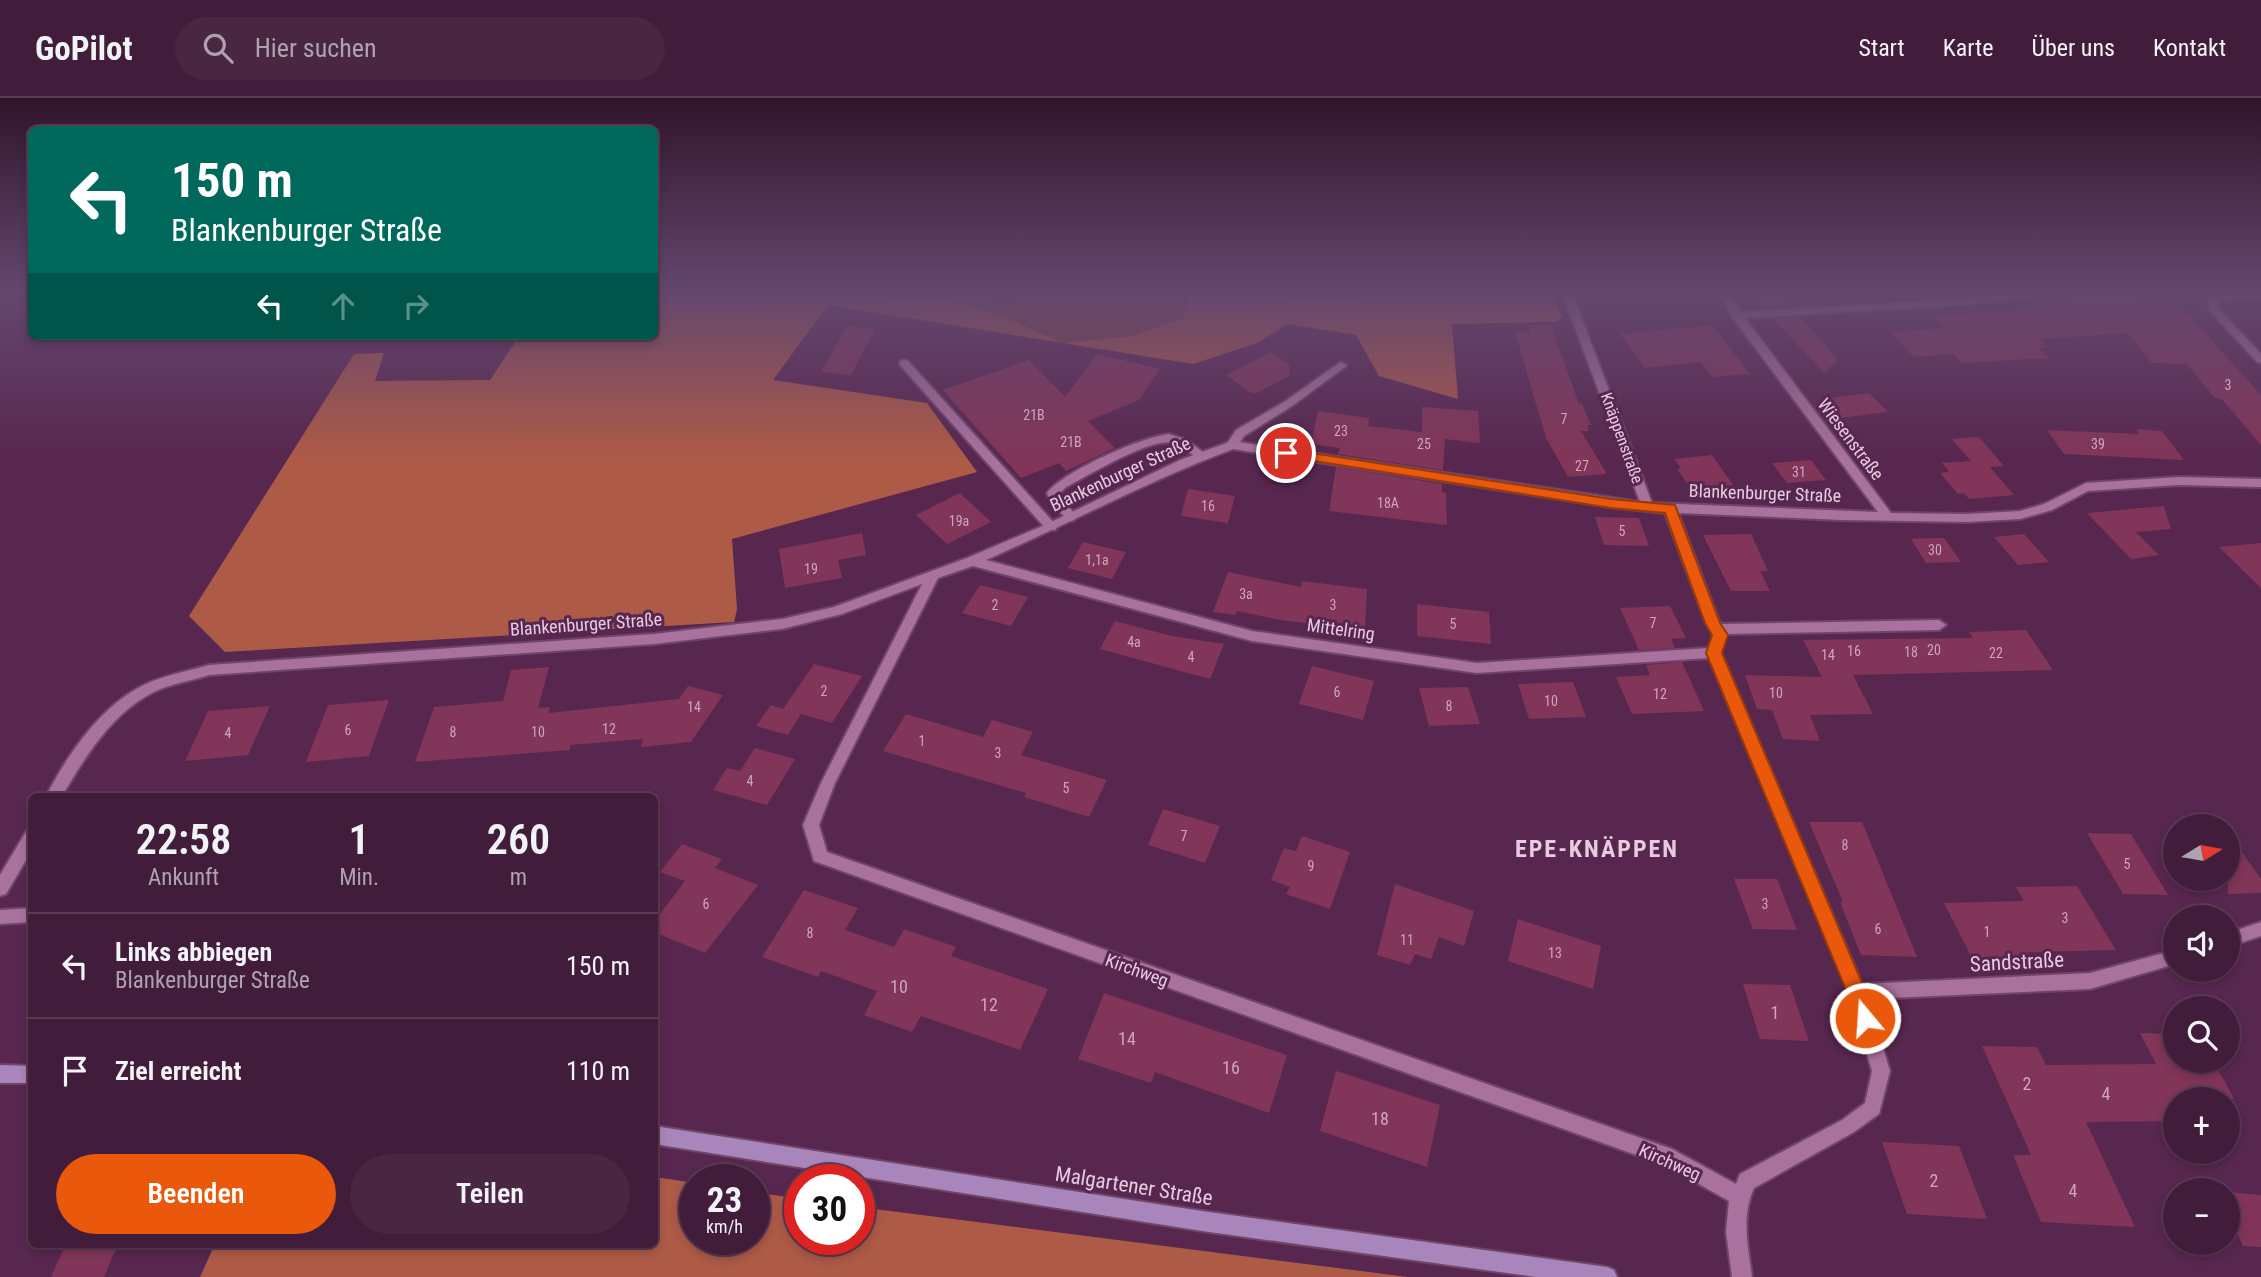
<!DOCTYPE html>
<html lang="de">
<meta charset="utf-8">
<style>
:root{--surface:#421d3b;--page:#492642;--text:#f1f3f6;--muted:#aea2af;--line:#5a3b55;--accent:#ea580c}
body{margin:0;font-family:"Roboto Condensed",sans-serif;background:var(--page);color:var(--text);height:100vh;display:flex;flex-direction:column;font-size:26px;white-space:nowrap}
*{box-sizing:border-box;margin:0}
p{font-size:23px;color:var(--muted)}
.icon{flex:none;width:38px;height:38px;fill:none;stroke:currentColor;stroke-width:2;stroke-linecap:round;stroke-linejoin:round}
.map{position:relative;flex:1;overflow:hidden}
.panel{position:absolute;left:28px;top:695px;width:630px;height:455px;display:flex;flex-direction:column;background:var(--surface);border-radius:10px;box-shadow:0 4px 10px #0003,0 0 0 2px var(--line)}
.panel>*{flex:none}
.guide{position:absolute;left:28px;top:28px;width:630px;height:214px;border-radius:10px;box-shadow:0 4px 10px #0003,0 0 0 2px var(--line);background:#00695c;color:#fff;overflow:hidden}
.needle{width:46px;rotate:79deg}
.buttons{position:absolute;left:2163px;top:716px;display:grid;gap:14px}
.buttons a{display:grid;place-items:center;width:77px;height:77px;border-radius:50%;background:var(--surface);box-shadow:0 4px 10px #0003,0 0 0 2px var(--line);font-size:35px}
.speed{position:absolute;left:679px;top:1066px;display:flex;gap:14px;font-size:35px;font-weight:700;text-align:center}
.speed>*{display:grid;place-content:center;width:91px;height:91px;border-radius:50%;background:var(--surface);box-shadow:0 4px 10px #0003,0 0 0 2px var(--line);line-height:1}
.speed small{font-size:18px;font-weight:400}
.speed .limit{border:10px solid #d22;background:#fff;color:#111}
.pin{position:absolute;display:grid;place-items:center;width:60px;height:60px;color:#fff;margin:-30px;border:4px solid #fff;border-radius:50%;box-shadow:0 2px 7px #0007}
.me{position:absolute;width:77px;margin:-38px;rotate:342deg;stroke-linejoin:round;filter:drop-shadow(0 0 5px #0008)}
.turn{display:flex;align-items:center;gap:24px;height:147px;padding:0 28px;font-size:32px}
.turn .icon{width:91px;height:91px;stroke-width:2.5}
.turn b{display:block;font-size:49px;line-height:60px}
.lanes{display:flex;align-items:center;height:66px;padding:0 28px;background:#0003;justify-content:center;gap:35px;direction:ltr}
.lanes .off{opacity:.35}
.eta{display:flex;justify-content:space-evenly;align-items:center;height:119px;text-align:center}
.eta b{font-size:42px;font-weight:600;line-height:49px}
.cta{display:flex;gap:14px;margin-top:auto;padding:14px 28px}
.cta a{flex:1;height:80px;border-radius:42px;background:var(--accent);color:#fff;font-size:28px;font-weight:600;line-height:80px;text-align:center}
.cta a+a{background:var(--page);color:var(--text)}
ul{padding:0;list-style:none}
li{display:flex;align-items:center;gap:21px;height:105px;padding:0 28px;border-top:2px solid var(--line)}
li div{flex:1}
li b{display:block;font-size:26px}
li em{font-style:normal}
header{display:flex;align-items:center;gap:42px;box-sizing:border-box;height:98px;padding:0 35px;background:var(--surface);border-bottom:2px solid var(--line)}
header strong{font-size:33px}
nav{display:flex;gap:38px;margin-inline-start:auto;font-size:24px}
.search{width:490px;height:63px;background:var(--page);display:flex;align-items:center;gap:18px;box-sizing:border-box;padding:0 24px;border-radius:38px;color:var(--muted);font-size:26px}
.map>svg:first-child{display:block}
</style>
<header>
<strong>GoPilot</strong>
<div class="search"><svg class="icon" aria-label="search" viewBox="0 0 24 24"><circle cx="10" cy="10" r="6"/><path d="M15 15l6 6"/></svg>Hier suchen</div>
<nav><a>Start</a><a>Karte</a><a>Über uns</a><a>Kontakt</a></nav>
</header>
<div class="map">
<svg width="2261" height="1179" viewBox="0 0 2261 1179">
<rect width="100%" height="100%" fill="#58274f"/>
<g fill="#7d4639">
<path d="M 847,195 L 998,195 L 997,199 L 1007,202 L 1014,195 L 1190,195 L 1183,220 L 1131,238 L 1062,245 L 1010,221 Z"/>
<path d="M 1265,195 L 1388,195 L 1322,203 Z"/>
</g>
<g fill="#ad5a47">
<path d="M 655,195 L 847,195 L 962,205 L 1010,221 L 1062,245 L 1131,238 L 1183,220 L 1190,195 L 1265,195 L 1322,203 L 1388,195 L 1551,195 L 1562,219 L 1556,224 L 1452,226 L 1458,301 L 1379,278 L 1356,237 L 1288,226 L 1257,245 L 1193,266 L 828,207 L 773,282 L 927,305 L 977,374 L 732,441 L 737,511 L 734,524 L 225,554 L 189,518 L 354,256 L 384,255 L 375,283 L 490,282 L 519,238 L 654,238 Z"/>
<path d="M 655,1079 L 695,1085 L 695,1141 L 754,1141 L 754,1094 L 800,1101 L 800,1141 L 859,1141 L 859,1109 L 1408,1179 L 200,1179 L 215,1146 L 654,1146 Z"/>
</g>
<g fill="#813558">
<path d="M 1748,195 L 1779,195 L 1791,208 L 1763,210 Z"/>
<path d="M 2053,195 L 2143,195 L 2144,204 L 2175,206 L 2185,217 L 2189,217 L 2261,297 L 2261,347 L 2222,301 L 2215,300 L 2187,266 L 2152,265 L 2128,235 L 2038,241 L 2047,249 L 2038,250 L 2049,260 L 1962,265 L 1953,256 L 1914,259 L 1891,234 L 1944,230 L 1932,218 L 2071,209 Z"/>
<path d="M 1801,219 L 1838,262 L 1824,275 L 1773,221 Z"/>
<path d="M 1528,227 L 1551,227 L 1579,306 L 1582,306 L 1591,327 L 1587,327 L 1589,333 L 1581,333 L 1607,376 L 1568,379 L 1546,340 L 1515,234 L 1531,235 Z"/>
<path d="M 1713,227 L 1750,276 L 1712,279 L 1701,264 L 1645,270 L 1620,236 Z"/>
<path d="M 847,228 L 875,231 L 851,277 L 821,274 Z"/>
<path d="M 1271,254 L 1289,266 L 1289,278 L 1257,295 L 1251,295 L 1226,277 Z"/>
<path d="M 1097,256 L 1160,271 L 1139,302 L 1088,323 L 1115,350 L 1066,373 L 1059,365 L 1021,380 L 943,292 L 1029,262 L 1065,299 Z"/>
<path d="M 1869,295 L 1888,314 L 1840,320 L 1822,301 Z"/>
<path d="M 1422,309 L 1478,313 L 1480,345 L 1445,341 L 1443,372 L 1338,356 L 1340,350 L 1311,346 L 1318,313 L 1369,320 L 1368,328 L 1422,334 Z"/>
<path d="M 2136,331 L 2162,333 L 2184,362 L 2064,356 L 2047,332 L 2139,336 Z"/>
<path d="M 1979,339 L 2004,368 L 1990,369 L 2014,397 L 1969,401 L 1964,395 L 1958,396 L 1940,375 L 1949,374 L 1942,365 L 1971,363 L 1952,341 Z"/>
<path d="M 1712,357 L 1733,387 L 1691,391 L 1677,371 L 1681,370 L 1674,361 Z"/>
<path d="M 1811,362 L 1826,382 L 1787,385 L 1772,365 Z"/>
<path d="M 1336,369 L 1442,386 L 1442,394 L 1446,395 L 1447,427 L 1329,413 Z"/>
<path d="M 1188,391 L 1235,398 L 1228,425 L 1181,418 Z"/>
<path d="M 960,395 L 991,424 L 947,446 L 916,417 Z"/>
<path d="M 2164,408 L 2171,431 L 2136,434 L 2159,457 L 2131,461 L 2087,415 Z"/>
<path d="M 1595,419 L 1639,420 L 1649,448 L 1604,447 Z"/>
<path d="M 862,435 L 866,457 L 838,462 L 842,480 L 785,490 L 779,451 Z"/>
<path d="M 1751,436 L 1768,473 L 1760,473 L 1770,493 L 1731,493 L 1703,437 Z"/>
<path d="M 2024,436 L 2048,463 L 2049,464 L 2018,467 L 1994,439 Z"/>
<path d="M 1931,440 L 1944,440 L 1961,464 L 1926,465 L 1911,441 Z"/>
<path d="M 1083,444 L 1126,454 L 1112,481 L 1068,470 Z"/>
<path d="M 2261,445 L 2261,490 L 2219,449 Z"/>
<path d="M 1228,474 L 1301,489 L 1302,483 L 1367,491 L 1365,532 L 1280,522 L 1237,513 L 1235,517 L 1213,514 Z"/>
<path d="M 980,487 L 1028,499 L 1011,528 L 962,515 Z"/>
<path d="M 1417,506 L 1489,514 L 1491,546 L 1417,538 Z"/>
<path d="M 1670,508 L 1686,540 L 1671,541 L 1675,550 L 1639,552 L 1620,510 Z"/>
<path d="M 1115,523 L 1172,538 L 1224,546 L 1210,581 L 1100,551 Z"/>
<path d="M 2026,532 L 2053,572 L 1853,577 L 1873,616 L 1810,617 L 1820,643 L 1783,641 L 1772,612 L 1757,611 L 1745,577 L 1822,579 L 1803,542 L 1973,540 L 1969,534 Z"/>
<path d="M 1682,564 L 1704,613 L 1632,616 L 1616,579 L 1650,577 L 1646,567 Z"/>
<path d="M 814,566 L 862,578 L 832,625 L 801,616 L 788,637 L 756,628 L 771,607 L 783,611 Z"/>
<path d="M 1312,568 L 1374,583 L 1363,622 L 1299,606 Z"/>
<path d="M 549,569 L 538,610 L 550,609 L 549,615 L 679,601 L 688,588 L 723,597 L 691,644 L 641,649 L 643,641 L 570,647 L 570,652 L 415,664 L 434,609 L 503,603 L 511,572 Z"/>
<path d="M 1573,584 L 1586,619 L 1529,621 L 1518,586 Z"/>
<path d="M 1468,589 L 1480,626 L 1429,628 L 1419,590 Z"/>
<path d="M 389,602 L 369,658 L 306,664 L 328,607 Z"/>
<path d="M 270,608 L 248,657 L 185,663 L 208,613 Z"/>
<path d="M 906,616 L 983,639 L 992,622 L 1033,634 L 1021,657 L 1107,682 L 1089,719 L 1024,699 L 1026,695 L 883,653 Z"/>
<path d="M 755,650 L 795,661 L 767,707 L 713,692 L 727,670 L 740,673 Z"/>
<path d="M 1163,711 L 1220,728 L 1205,765 L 1148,747 Z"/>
<path d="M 1809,724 L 1862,724 L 1917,859 L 1861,857 L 1840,804 L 1843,804 Z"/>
<path d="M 2087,735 L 2131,736 L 2168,797 L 2123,796 Z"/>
<path d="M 2228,735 L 2261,781 L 2261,795 L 2228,796 Z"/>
<path d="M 1302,738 L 1350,754 L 1330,811 L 1286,796 L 1290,789 L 1271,782 L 1284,750 L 1296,753 Z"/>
<path d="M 682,746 L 722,761 L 715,770 L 758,787 L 705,855 L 654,834 L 654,824 L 685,783 L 660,774 Z"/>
<path d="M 1734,781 L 1777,781 L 1797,832 L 1753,831 Z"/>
<path d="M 1395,786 L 1474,813 L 1464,848 L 1439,839 L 1431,861 L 1415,856 L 1410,867 L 1377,857 Z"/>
<path d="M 2077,788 L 2116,852 L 2028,854 L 2032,862 L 1974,864 L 1944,805 L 2024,803 L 2016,789 Z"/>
<path d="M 804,792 L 858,810 L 845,832 L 894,849 L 904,831 L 956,849 L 951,858 L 1048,891 L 1020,952 L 921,918 L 912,934 L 864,917 L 877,893 L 821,873 L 818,879 L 762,859 Z"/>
<path d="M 1518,821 L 1601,848 L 1593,891 L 1508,863 Z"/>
<path d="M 1743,886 L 1790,887 L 1809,943 L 1760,941 Z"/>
<path d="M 1104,895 L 1287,957 L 1269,1015 L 1155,974 L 1151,985 L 1078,961 Z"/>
<path d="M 2140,935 L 2175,936 L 2175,962 L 2213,962 L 2234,1001 L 2175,1001 L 2175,1023 L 2086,1024 L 2135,1129 L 2041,1124 L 2013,1057 L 2031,1057 L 1982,948 L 2037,949 L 2046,967 L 2156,966 Z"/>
<path d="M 1336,973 L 1440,1007 L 1427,1069 L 1320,1033 Z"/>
<path d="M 1882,1044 L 1959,1048 L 1987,1121 L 1907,1116 Z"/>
<path d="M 2228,1094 L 2261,1097 L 2261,1149 L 2243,1148 L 2228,1115 Z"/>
<path d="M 66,1146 L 118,1146 L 104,1179 L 51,1179 Z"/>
</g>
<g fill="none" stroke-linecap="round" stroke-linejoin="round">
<g stroke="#704569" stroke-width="4">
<g id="lane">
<path d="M 904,262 L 908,263 L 1055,426 L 1057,429 L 1055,432 L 1047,432 L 900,267 L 900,263 Z"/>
<path d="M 1341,264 L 1346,267 L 1345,269 L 1292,308 L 1244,338 L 1236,350 L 1228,350 L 1226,347 L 1236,332 L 1284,304 Z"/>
<path d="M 1169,336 L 1187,342 L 1208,358 L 1202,362 C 1192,358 1184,348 1173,345 C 1153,338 1087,378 1066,389 L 1059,396 L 1060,400 L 1078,419 L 1072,423 L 1068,422 L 1050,404 L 1047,395 C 1064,373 1141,339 1169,336 Z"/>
</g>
</g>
<g stroke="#704569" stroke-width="4">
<g id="street">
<path d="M 1562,195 L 1572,195 L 1652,405 L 1878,414 L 1732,219 L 1719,195 L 1729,195 L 1741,214 L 1963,201 L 2010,195 L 2034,195 L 2029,198 L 1963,207 L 1745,220 L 1891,415 L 1967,416 L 2020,413 L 2044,406 L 2086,385 L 2179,379 L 2261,381 L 2261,389 L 2179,387 L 2088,393 L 2052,412 L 2020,421 L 1967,424 L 1842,422 L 1678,415 L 1720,526 L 1939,522 L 1946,527 L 1939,532 L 1726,536 L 1721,555 L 1862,886 L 2090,875 L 2175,852 L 2175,866 L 2090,891 L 1868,901 L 1890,973 L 1879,1016 L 1854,1034 L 1754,1090 C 1741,1119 1748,1148 1752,1179 L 1732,1179 L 1726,1134 L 1729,1103 L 1667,1068 L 814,763 L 803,727 L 821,685 L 922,486 L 842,516 L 782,531 L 654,546 L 209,577 C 192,583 173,585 156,593 C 113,613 85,659 62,698 L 46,698 C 68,656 102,606 146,586 C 166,577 188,573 209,567 L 654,536 L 782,521 L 834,509 L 967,460 L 1047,426 L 1180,362 L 1232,343 L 1640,404 ZM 1233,351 L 1611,409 L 1665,415 L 1706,525 L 1713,537 L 1709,550 L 1477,565 L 1252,533 L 986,462 C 1068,426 1148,383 1233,351 ZM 973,468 L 1252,543 L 1477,575 L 1709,560 L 1849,894 L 1872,973 L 1865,1005 L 1842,1022 L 1740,1076 L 1736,1086 L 1672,1051 L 827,754 L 819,727 L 835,685 L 938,480 Z"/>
<path d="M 2235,195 L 2261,195 L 2261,199 L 2218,202 L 2219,211 L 2261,256 L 2261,265 L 2257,264 L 2209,212 L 2208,197 Z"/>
<path d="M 32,731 L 32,752 L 6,796 L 0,798 L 0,777 L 27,732 Z"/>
<path d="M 32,810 L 32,824 L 0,826 L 0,812 Z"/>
<path d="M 2261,824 L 2261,838 L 2228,849 L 2228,835 Z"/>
</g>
</g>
<g stroke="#704569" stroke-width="4">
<g id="secondary">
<path d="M 0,967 L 32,968 L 32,985 L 0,985 Z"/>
<path d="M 654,1028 L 1202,1113 L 1607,1169 L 1614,1172 L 1617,1179 L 1536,1179 L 1202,1133 L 654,1046 Z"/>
</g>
</g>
<use href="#lane" fill="#a9719d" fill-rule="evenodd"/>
<use href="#street" fill="#a9719d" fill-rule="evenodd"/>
<use href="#secondary" fill="#a885ba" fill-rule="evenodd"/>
</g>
<linearGradient id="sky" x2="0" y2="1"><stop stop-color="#30152b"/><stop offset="0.54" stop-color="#64476e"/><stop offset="1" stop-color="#64476e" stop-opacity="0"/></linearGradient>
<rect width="2261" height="360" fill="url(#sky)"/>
<path fill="#ea580c" stroke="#983908" stroke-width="2" d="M 1286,351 L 1611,401 L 1675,407 L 1720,525 L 1728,537 L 1722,555 L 1866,894 L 1875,920 L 1872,927 L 1865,929 L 1858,927 L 1847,894 L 1706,555 L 1712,537 L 1705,525 L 1665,415 L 1611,410 L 1282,358 L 1282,352 Z"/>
<g text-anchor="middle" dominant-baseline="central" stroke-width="6" stroke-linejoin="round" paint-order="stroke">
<g font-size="14" fill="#cea5bf">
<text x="2228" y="287">3</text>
<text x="1034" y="317">21B</text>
<text x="1564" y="321">7</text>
<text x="1341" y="333">23</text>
<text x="1071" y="344">21B</text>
<text x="1424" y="346">25</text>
<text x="2098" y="346">39</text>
<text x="1582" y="368">27</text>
<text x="1799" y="374">31</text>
<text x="1388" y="405">18A</text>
<text x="1208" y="408">16</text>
<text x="959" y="423">19a</text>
<text x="1622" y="433">5</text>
<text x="1935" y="452">30</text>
<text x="1097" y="462">1,1a</text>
<text x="811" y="471">19</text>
<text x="1246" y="496">3a</text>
<text x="995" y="507">2</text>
<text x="1333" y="507">3</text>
<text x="1653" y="525">7</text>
<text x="1453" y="526">5</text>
<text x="1134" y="544">4a</text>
<text x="1934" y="552">20</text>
<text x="1854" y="553">16</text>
<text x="1911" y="554">18</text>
<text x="1996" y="555">22</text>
<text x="1828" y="557">14</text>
<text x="1191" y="559">4</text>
<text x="824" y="593">2</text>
<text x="1337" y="594">6</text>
<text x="1776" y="595">10</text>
<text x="1660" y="596">12</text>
<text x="1551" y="603">10</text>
<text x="1449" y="608">8</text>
<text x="694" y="609">14</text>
<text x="609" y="631">12</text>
<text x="348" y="632">6</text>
<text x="453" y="634">8</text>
<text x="538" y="634">10</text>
<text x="228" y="635">4</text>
<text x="922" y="643">1</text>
<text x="998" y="655">3</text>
<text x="750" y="683">4</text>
<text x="1066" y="690">5</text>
<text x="1184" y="738">7</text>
<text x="1845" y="747">8</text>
<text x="2127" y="766">5</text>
<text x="1311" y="768">9</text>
<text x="706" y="806">6</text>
<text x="1765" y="806">3</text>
<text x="2065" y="820">3</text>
<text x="1878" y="831">6</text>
<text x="1987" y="834">1</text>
<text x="810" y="835">8</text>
<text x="1407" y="842">11</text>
<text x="1555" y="855">13</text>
</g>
<g font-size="16" fill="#e8cae1" stroke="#58274f">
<text transform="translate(1622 340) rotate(70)">Knäppenstraße</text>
</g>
<g font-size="18" fill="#e8cae1" stroke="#58274f">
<text transform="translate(1851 341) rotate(53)">Wiesenstraße</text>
<text transform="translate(1120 376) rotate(-25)">Blankenburger Straße</text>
<text transform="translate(1765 395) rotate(2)">Blankenburger Straße</text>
<text transform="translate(586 526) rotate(-4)">Blankenburger Straße</text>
<text transform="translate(1341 531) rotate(8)">Mittelring</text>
<text transform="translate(1137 872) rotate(20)">Kirchweg</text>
<text transform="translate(1670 1064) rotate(24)">Kirchweg</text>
</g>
<g font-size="18" fill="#cea5bf">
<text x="899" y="888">10</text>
<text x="989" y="906">12</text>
<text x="1775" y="914">1</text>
<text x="1127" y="940">14</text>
<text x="1231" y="969">16</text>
<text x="2027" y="985">2</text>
<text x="2106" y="995">4</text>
<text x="1380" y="1020">18</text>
<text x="1934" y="1082">2</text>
<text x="2073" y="1092">4</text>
</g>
<g font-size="21" fill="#e8cae1" stroke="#58274f">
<text transform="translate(2017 864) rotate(-3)">Sandstraße</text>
<text transform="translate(1134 1088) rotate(9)">Malgartener Straße</text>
</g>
<g font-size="24" font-weight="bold" letter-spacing="2" fill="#e8cae1" stroke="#58274f">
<text x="1597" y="751">EPE-KNÄPPEN</text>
</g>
</g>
</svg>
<div class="buttons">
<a><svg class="needle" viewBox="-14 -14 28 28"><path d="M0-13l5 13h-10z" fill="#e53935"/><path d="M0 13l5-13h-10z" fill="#aea2af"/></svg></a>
<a><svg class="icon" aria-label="sound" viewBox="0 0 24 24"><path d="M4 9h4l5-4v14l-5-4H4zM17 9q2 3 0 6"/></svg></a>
<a><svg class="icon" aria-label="search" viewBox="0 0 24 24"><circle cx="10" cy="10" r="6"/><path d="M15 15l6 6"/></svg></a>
<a>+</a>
<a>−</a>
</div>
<div class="speed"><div>23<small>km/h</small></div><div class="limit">30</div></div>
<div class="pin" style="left:1286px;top:355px;background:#d93025"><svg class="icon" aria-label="arrive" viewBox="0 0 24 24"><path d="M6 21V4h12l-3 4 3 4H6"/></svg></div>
<svg class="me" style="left:1865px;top:920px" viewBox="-20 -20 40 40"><circle r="17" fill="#ea580c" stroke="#fff" stroke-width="3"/><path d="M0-11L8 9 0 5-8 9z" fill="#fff"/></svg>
<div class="guide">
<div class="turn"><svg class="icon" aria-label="left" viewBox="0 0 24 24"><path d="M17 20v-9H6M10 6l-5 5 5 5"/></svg><div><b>150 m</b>Blankenburger Straße</div></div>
<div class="lanes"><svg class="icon" aria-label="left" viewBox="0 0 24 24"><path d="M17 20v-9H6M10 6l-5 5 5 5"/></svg><svg class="icon off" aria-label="ahead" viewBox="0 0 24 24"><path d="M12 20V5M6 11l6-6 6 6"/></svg><svg class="icon off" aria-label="right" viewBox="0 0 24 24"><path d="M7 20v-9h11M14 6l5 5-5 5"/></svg></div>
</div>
<section class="panel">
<div class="eta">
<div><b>22:58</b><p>Ankunft</p></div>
<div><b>1</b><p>Min.</p></div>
<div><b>260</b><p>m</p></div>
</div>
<ul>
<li><svg class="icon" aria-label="left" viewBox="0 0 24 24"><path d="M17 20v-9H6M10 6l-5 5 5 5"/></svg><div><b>Links abbiegen</b><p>Blankenburger Straße</p></div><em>150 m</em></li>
<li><svg class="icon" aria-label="arrive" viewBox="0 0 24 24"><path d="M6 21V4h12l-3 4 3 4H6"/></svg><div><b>Ziel erreicht</b></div><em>110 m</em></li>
</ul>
<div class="cta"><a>Beenden</a><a>Teilen</a></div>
</section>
</div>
